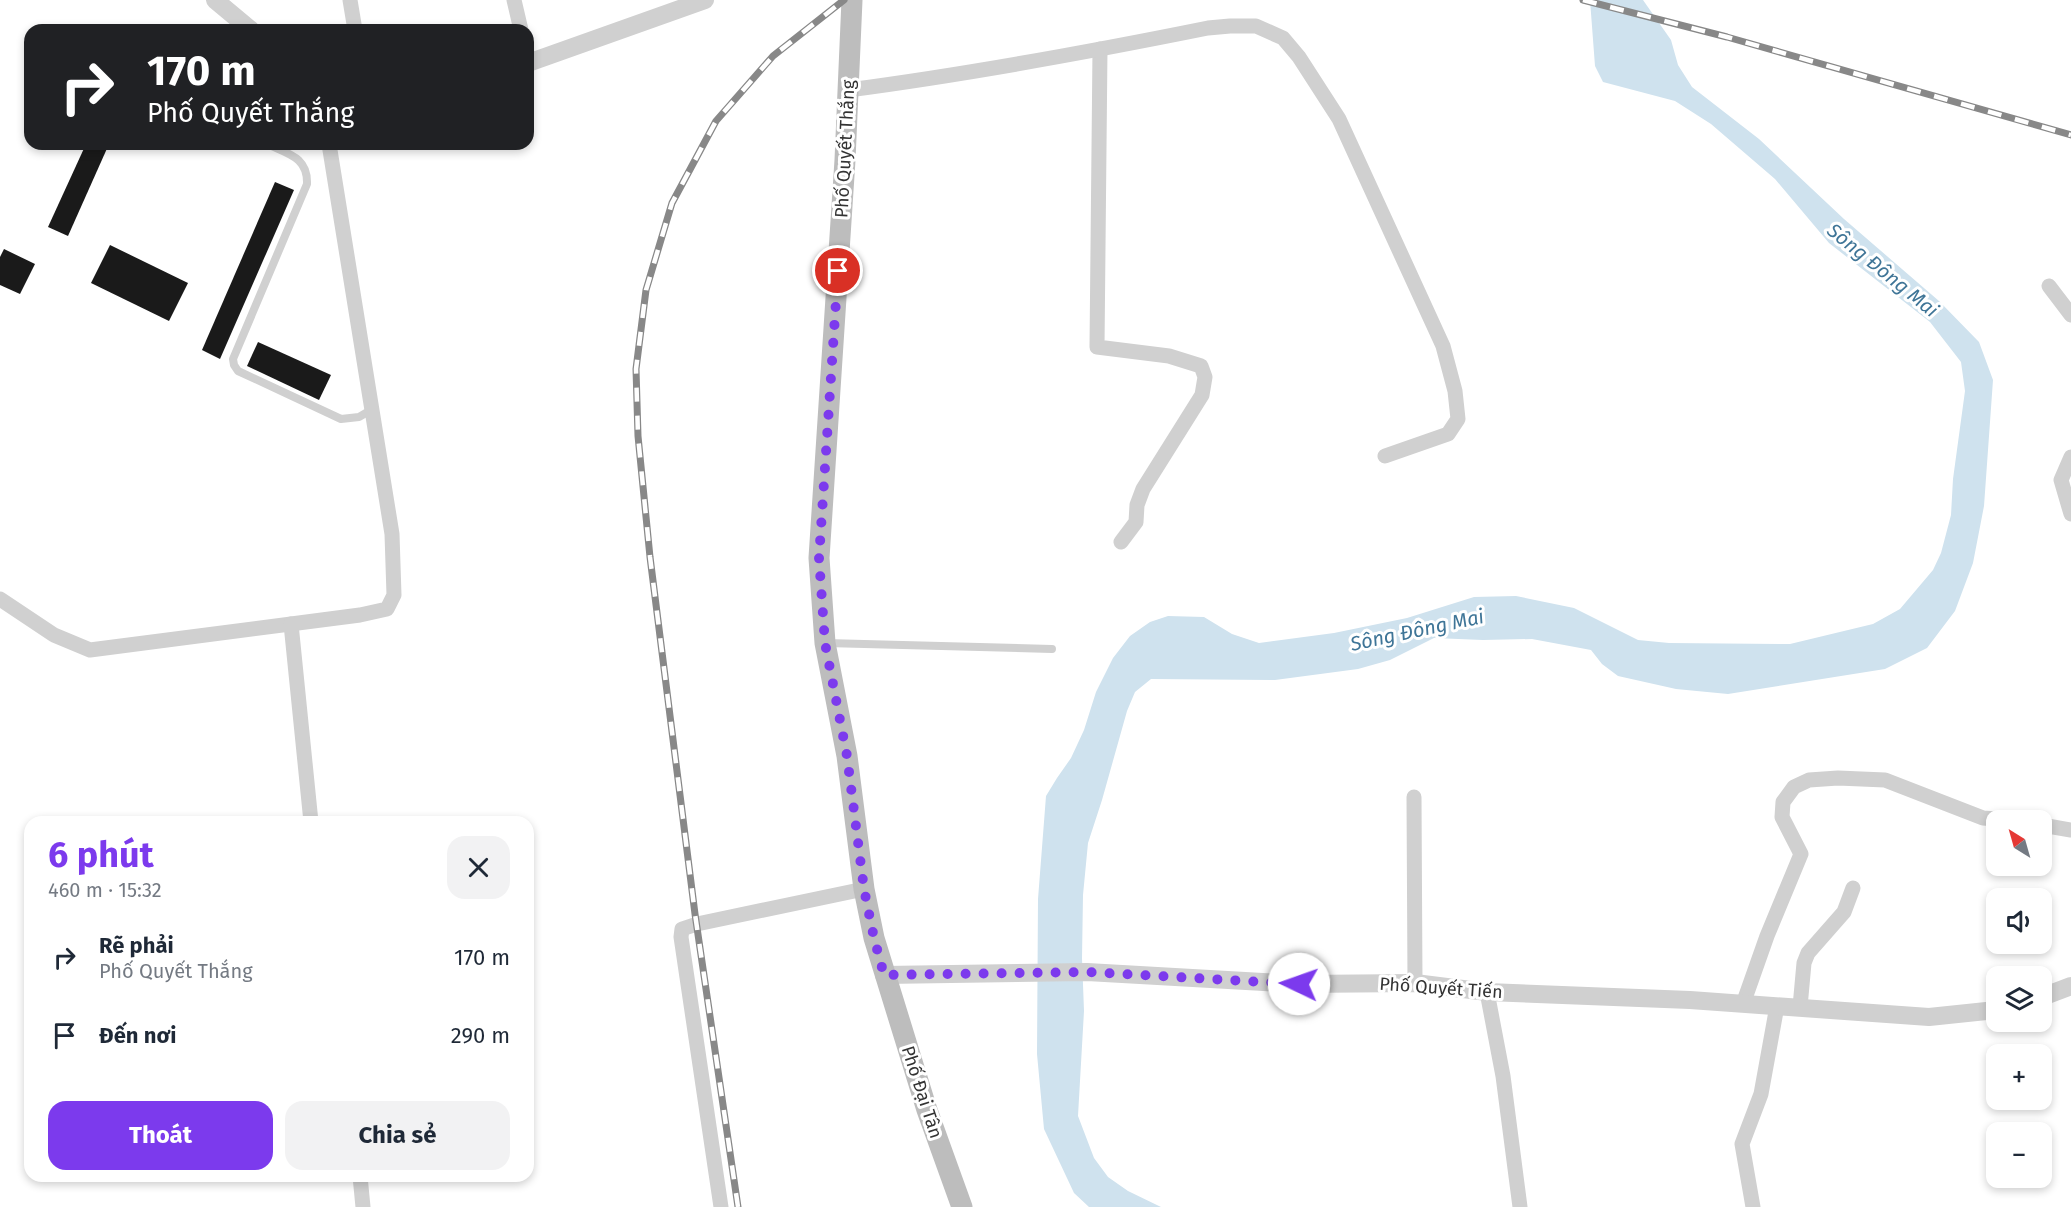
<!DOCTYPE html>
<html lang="vi">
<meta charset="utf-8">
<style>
:root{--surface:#fff;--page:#f2f2f3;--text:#1f2937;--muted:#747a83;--accent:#7c3aed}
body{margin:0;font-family:"Fira Sans",sans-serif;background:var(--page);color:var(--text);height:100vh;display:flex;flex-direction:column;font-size:22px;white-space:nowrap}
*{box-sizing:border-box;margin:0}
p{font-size:20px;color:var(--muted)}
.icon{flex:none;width:33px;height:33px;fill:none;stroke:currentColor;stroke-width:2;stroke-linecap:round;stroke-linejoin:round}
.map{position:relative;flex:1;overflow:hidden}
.side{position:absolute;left:24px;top:816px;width:510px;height:366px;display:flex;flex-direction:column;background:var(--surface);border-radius:18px;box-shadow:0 3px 9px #0003}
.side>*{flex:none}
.guide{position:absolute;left:24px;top:24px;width:510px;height:126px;border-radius:18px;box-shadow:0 3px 9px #0003;background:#202124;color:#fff;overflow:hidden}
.needle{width:39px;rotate:323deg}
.fabs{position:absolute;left:1986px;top:810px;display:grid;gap:12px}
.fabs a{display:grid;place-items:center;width:66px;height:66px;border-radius:12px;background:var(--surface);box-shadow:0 3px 9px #0003;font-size:30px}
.pin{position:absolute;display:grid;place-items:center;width:51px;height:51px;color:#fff;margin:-26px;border:3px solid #fff;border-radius:50%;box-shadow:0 2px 6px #0007}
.me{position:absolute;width:66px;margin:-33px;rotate:273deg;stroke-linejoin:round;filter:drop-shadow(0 0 4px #0008)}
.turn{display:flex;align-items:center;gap:21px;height:126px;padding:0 24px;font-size:27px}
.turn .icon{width:78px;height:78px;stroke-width:2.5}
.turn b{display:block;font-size:42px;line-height:51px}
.round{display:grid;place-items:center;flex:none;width:63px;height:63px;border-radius:18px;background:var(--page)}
.head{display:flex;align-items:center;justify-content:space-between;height:102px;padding:0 24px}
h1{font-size:36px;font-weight:700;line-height:45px;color:var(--accent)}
.button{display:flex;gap:12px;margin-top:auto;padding:12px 24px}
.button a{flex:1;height:69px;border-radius:18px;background:var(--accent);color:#fff;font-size:24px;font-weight:700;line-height:69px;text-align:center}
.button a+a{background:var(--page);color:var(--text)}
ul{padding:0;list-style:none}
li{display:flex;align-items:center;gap:18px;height:78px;padding:0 24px}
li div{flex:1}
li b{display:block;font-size:22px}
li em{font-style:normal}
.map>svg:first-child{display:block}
</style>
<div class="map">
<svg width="2071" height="1207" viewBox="0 0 2071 1207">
<rect width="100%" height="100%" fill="#fff"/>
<path fill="#cfe2ee" d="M 1590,0 L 1643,0 L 1671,40 L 1678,65 L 1692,87 L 1759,139 L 1844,219 L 1939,301 L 1979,342 L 1993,380 L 1984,506 L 1973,563 L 1955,611 L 1927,648 L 1885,669 L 1728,694 L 1676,689 L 1618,676 L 1602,664 L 1591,650 L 1532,639 L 1483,640 L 1434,638 L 1390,660 L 1358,669 L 1275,680 L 1151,679 L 1135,692 L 1127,711 L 1102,800 L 1088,843 L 1083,895 L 1082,958 L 1084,1011 L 1078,1116 L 1094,1158 L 1108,1177 L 1128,1191 L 1161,1207 L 1089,1207 L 1074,1193 L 1044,1129 L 1037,1054 L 1038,899 L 1046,796 L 1057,778 L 1071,758 L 1084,730 L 1096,692 L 1113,658 L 1130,636 L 1150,622 L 1168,616 L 1204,617 L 1232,634 L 1259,643 L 1334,633 L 1407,618 L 1474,597 L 1516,596 L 1574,608 L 1638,640 L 1669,643 L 1790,644 L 1873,624 L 1900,609 L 1933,570 L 1941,553 L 1951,515 L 1953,479 L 1965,391 L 1961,362 L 1930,322 L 1829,243 L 1775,179 L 1711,124 L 1675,101 L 1603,82 L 1595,66 Z"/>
<g fill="#1a1a1a">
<path d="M 86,144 L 109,144 L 68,236 L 48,227 Z"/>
<path d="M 275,182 L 294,190 L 220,359 L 202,350 Z"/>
<path d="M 110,245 L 188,283 L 169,321 L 91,283 Z"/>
<path d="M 4,249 L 35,264 L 20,294 L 0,285 L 0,257 Z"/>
<path d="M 258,342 L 331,375 L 319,400 L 247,366 Z"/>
</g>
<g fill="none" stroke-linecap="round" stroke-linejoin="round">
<g stroke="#d0d0d0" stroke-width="8">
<path d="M 267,144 C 288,154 308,157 307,184 L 233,359 L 234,365 L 238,371 L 341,419 L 359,417 L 371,410"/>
<path d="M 826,643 L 1052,649"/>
</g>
<g stroke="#d0d0d0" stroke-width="15">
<path d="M 350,0 L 355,30"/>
<path d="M 514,0 L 521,30"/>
<path d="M 1100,49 L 1097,347 L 1169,356 L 1201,366 L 1205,377 L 1202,395 L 1143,489 L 1137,505 L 1136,522 L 1121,542"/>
<path d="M 848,90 C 969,74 1089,52 1208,28 L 1230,26 L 1256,26 L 1283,38 L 1299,57 L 1339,119 L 1443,346 L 1455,391 L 1458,419 L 1448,434 L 1385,456"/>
<path d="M 2049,286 L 2071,315"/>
<path d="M 2071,457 L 2061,480 L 2071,514"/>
<path d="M 0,599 L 54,635 L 90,650 L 360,615 L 387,609 L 394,595 L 392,534 L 329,144"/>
<path d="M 291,624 L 311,822"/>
<path d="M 1414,797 L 1415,983"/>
<path d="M 2042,825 L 2071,830"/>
<path d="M 1487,992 L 1503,1076 L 1520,1207"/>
<path d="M 1743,1004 L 1767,936 L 1801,854 L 1782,817 L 1783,802 L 1794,787 L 1809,780 L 1838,778 L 1885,780 L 1983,818 L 2010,820"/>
<path d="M 1800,1007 L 1804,963 L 1808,953 L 1844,912 L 1853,888"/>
<path d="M 360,1176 L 363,1207"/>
<path d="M 721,1207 L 681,937 L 682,929 L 697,924 L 864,889"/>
<path d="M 1753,1207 L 1742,1144 L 1761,1094 L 1777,1006"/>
</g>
<g stroke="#d0d0d0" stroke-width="18">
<path d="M 215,0 L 251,30"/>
<path d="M 528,63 L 705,0"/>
<path d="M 884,975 L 1087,972 L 1299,984 L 1415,983 L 1487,992 L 1690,1000 L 1929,1017 L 1996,1010"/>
<path d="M 2042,997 L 2071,986"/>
</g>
<path stroke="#bdbdbd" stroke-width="21" d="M 852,0 L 845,160 L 819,558 L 825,643 L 847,756 L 864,889 L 874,938 L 927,1110 L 962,1207"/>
<g stroke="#888" stroke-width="7">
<g id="rail">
<path d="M 1583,0 L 1727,37 L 2071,135"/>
<path d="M 738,1207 L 695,914 L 650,557 L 638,436 L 636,369 L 646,290 L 672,203 L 716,121 L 773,56 L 844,0"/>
</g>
</g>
<use href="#rail" stroke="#fff" stroke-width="4.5" stroke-dasharray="14" stroke-linecap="butt"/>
</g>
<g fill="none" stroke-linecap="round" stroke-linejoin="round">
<path stroke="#7c3aed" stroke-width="10" stroke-dasharray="0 18" d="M 838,271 L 819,558 L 825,643 L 847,756 L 864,889 L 874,938 L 884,975 L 1087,972 L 1299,984"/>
</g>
<g text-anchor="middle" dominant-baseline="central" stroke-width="6" stroke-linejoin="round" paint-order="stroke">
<g font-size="18" fill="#333" stroke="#fff">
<text transform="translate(845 149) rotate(-87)">Phố Quyết Thắng</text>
<text transform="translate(1441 988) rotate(4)">Phố Quyết Tiến</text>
<text transform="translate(922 1092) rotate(72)">Phố Đại Tân</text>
</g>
<g font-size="20" font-style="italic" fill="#3f7597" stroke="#fff">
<text transform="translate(1883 270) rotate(39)">Sông Đông Mai</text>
<text transform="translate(1417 630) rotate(-12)">Sông Đông Mai</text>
</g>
</g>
</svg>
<div class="fabs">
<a><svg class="needle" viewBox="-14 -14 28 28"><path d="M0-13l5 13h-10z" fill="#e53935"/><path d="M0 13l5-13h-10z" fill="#747a83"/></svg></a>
<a><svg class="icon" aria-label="sound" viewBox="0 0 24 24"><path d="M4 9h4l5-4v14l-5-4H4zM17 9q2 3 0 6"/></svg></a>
<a><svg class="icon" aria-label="layers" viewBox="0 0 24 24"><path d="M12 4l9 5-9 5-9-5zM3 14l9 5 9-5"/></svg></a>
<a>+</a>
<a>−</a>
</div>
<div class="pin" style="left:838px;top:271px;background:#d93025"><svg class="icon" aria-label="arrive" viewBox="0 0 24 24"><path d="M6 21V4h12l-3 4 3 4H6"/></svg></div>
<svg class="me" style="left:1299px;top:984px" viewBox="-20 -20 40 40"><circle r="19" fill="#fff"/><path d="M0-13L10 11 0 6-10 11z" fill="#7c3aed"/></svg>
<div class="guide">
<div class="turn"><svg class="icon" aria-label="right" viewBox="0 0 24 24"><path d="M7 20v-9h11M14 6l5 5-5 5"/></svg><div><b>170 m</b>Phố Quyết Thắng</div></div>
</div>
<section class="side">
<div class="head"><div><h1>6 phút</h1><p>460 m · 15:32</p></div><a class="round"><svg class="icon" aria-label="close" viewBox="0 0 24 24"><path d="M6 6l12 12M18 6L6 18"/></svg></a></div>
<ul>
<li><svg class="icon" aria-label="right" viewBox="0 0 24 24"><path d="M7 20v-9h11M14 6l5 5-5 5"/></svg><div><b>Rẽ phải</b><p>Phố Quyết Thắng</p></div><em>170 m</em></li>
<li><svg class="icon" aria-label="arrive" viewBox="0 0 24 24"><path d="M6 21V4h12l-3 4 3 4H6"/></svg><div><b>Đến nơi</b></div><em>290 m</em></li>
</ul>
<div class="button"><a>Thoát</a><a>Chia sẻ</a></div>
</section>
</div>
